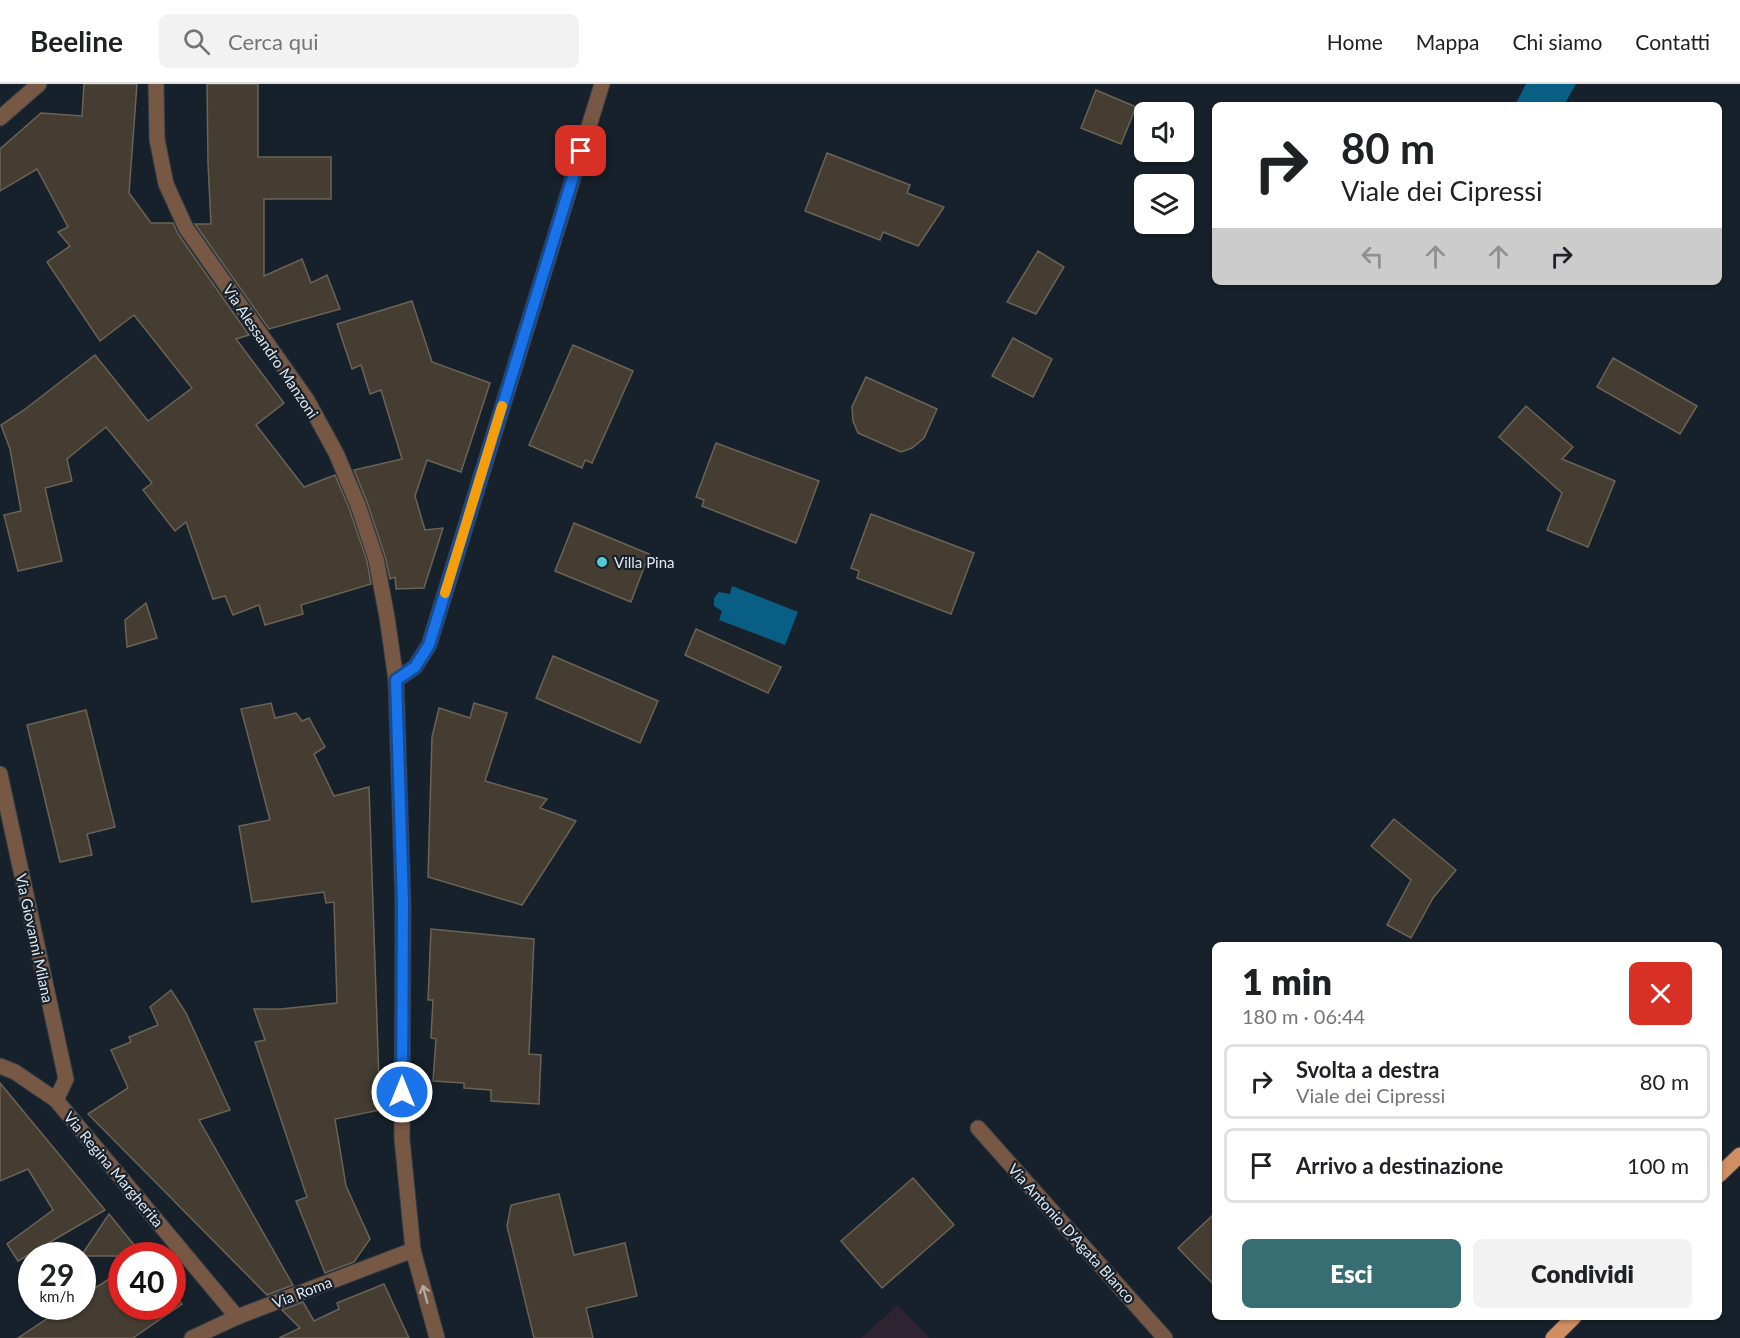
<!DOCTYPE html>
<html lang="it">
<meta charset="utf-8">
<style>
:root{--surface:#fff;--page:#f2f2f2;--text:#202124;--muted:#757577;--line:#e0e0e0;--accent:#366e74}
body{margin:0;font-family:Lato,sans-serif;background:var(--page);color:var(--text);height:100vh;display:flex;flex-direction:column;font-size:22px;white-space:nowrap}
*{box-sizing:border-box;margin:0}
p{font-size:20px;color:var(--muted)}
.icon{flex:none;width:33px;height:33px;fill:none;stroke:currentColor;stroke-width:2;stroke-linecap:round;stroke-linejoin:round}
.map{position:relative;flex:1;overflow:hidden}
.drawer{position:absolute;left:1212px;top:858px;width:510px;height:378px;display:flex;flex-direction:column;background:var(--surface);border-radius:9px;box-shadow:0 2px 4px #0004}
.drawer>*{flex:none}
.guide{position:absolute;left:1212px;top:18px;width:510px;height:183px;border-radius:9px;box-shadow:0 2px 4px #0004;background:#fff;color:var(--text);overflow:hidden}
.tools{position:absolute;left:1134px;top:18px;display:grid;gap:12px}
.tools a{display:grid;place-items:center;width:60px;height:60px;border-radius:9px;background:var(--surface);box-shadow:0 2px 4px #0004;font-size:30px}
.speed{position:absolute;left:18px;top:1158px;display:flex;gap:12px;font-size:30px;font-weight:700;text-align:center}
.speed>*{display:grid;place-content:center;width:78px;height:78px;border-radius:50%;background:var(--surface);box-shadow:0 2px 4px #0004;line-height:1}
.speed small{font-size:15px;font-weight:400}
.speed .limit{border:9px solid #d22;background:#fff;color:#111}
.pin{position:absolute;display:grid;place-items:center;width:51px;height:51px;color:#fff;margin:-26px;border-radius:12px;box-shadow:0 3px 9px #0006}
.me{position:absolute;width:66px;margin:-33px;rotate:0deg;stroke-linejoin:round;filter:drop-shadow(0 0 4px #0008)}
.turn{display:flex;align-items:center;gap:21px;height:126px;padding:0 30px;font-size:27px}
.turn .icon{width:78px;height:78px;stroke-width:2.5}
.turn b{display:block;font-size:42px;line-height:51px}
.lanes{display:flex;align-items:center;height:57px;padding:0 30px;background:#0003;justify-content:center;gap:30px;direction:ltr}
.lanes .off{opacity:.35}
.round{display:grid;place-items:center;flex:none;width:63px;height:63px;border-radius:9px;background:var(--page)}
.summary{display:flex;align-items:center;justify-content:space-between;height:102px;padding:0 30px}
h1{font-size:36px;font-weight:800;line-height:45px}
.primary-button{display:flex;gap:12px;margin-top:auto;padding:12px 30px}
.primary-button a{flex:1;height:69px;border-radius:9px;background:var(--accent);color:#fff;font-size:24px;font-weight:800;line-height:69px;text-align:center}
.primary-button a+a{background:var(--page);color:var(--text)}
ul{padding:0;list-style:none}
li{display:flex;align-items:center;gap:18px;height:75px;margin:0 12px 9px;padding:0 18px;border:3px solid var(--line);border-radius:9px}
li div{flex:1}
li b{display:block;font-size:22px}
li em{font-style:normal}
header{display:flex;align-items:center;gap:36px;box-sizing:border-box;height:84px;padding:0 30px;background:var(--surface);border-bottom:2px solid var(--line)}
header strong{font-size:28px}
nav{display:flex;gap:33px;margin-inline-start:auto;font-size:21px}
.search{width:420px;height:54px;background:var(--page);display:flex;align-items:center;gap:15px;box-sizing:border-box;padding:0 21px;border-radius:9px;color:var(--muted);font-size:22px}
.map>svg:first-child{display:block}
</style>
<header>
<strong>Beeline</strong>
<div class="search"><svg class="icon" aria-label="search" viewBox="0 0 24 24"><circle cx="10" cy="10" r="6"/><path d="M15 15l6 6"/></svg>Cerca qui</div>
<nav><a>Home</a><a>Mappa</a><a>Chi siamo</a><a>Contatti</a></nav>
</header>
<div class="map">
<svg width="1740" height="1254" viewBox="0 0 1740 1254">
<rect width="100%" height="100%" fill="#17212b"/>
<path fill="#2e2331" d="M 898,1221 L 929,1254 L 861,1254 Z"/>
<g fill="#085f83">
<path d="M 1526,0 L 1576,0 L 1564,21 L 1515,21 Z"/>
<path d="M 732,502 L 798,528 L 785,561 L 719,536 L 722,527 L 714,522 L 714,514 L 719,508 L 730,510 Z"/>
</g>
<g fill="#453d31" stroke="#6b6356" stroke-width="1.5">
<path d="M 84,0 L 137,0 L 129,109 L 151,139 L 173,139 L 178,150 L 249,251 L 236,255 L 284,319 L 256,341 L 304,403 L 335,391 L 349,424 L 367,477 L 371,500 L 301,521 L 303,530 L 265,541 L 259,521 L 233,531 L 225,512 L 213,515 L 186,438 L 175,447 L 143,406 L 152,399 L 106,343 L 67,375 L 72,397 L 45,404 L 62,477 L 18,487 L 4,431 L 21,427 L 10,365 L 1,341 L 24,326 L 95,271 L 148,337 L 192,304 L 134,231 L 100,257 L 47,178 L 70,162 L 58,148 L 68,143 L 37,85 L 0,107 L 0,65 L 41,29 L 82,32 Z"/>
<path d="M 207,0 L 258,0 L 258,73 L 331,73 L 331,115 L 264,115 L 264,192 L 302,175 L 311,199 L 327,191 L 340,225 L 269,245 L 195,140 L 211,140 L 208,79 Z"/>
<path d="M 1096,6 L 1136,23 L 1121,60 L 1081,44 Z"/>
<path d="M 827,69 L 910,101 L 907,109 L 944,123 L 918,162 L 883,148 L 880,156 L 805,127 Z"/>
<path d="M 1038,167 L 1064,183 L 1036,230 L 1007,218 Z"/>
<path d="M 412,217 L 432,278 L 490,299 L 461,388 L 427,376 L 415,412 L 425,446 L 443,444 L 424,504 L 396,505 L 395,493 L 390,495 L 385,472 L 367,418 L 354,386 L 402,375 L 381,306 L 370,310 L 361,281 L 352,285 L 337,240 Z"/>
<path d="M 1013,254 L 1052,275 L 1033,313 L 992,292 Z"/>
<path d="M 573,261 L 633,287 L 592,379 L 585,376 L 582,384 L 529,361 Z"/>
<path d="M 1613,274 L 1697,322 L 1680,350 L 1597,303 Z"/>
<path d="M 866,293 L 937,325 L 924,354 L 912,364 L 901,368 L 858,349 L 853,337 L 852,323 Z"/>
<path d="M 1526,322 L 1573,363 L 1562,375 L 1615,397 L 1588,463 L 1547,446 L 1562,409 L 1499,353 Z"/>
<path d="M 716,359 L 819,397 L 796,459 L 702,422 L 704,416 L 696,413 Z"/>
<path d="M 871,430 L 974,469 L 951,530 L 857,494 L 859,487 L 851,484 Z"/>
<path d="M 574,439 L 649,470 L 631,518 L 555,487 Z"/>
<path d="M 146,519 L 157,554 L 127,563 L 125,536 Z"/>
<path d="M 696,545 L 781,583 L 768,609 L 685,571 Z"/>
<path d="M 553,572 L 658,617 L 640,659 L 536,614 Z"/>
<path d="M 271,619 L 275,634 L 296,629 L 302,637 L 309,634 L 325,663 L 314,670 L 334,712 L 369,703 L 380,1026 L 335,1035 L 346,1102 L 370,1155 L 354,1178 L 325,1189 L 296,1117 L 307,1113 L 255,958 L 265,956 L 254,925 L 281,925 L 337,919 L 334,818 L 326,819 L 324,808 L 252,818 L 239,742 L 270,736 L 241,625 Z"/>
<path d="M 474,619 L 507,629 L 485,697 L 547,715 L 540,724 L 576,737 L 522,821 L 428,793 L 432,653 L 439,624 L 470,634 Z"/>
<path d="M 86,626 L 115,743 L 87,750 L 92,771 L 60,778 L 27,641 Z"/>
<path d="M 1394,735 L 1456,786 L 1433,814 L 1411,854 L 1387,841 L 1411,796 L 1371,762 Z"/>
<path d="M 431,845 L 534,855 L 529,970 L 541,971 L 539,1020 L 491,1017 L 491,1006 L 464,1004 L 464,999 L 433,997 L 436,955 L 431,954 L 433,916 L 428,916 Z"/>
<path d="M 171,906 L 186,929 L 230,1026 L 199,1036 L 293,1201 L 267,1211 L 88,1030 L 128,1004 L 111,966 L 131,958 L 129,953 L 158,941 L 150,923 Z"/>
<path d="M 0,999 L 105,1126 L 18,1177 L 7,1160 L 53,1126 L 28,1085 L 0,1097 Z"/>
<path d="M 913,1094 L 954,1141 L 882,1204 L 841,1157 Z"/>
<path d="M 559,1110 L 574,1171 L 625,1159 L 637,1212 L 586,1224 L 593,1254 L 534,1254 L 507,1142 L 511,1121 Z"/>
<path d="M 1215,1129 L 1215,1202 L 1178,1164 Z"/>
<path d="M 109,1130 L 143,1172 L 81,1172 Z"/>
<path d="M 122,1187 L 122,1222 L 172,1222 L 172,1208 L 182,1220 L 133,1254 L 18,1254 L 66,1222 L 82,1222 L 82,1212 Z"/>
<path d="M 384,1200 L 409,1254 L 279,1254 L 300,1244 L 282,1226 L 303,1218 L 314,1237 L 339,1225 L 337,1219 Z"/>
</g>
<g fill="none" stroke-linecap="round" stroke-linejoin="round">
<g stroke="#333d46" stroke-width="17">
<g id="minor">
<path d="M 156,0 L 157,55 L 166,100 L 186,144 L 307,316 L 336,369 L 358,421 L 376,475 L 387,533 L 396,596 L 403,819 L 402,1055 L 413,1166 L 437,1254"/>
<path d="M 0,34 L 39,0"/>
<path d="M 396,596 L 415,583 L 429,561 L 602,0"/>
<path d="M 0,690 L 66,995 L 56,1016"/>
<path d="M 0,982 L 15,988 L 56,1016 L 237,1233"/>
<path d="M 978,1044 L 1165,1254"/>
<path d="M 192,1254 L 237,1233 L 413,1166"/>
</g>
</g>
<g stroke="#333d46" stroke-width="17">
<g id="major">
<path d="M 1719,1091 L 1740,1071"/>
<path d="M 1553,1254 L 1574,1233"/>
</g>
</g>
<use href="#minor" stroke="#775844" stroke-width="15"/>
<use href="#major" stroke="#d08f63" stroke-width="15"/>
</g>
<defs><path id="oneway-shaft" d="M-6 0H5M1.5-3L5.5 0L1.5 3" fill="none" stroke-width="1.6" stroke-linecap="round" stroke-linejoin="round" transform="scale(1.5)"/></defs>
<use stroke="#b2a8a2" href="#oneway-shaft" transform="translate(425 1210) rotate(-105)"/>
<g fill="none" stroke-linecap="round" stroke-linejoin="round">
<g stroke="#114b97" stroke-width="15">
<path id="route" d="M 402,1008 L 403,819 L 396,596 L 415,583 L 429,561 L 581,67"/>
</g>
<use href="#route" stroke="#1a73e8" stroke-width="10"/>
<path stroke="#f59e0b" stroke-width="10" d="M 445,509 L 502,322"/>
</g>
<circle fill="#52ccd5" stroke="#17212b" stroke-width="2" cx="602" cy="478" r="6"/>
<g text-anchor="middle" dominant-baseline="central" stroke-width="4.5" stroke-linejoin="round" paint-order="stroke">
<g font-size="15" fill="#e2e9ef" stroke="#17212b">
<text transform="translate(271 267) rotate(56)">Via Alessandro Manzoni</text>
<text transform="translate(35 854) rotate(78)">Via Giovanni Milana</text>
<text transform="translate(114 1085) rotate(50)">Via Regina Margherita</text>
<text transform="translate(1072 1149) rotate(48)">Via Antonio D'Agata Blanco</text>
<text transform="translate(302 1208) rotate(-21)">Via Roma</text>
</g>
<g font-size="15" fill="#e2e9ef" stroke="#17212b" text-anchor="start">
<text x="614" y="478">Villa Pina</text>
</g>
</g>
</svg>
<div class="tools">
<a><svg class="icon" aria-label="sound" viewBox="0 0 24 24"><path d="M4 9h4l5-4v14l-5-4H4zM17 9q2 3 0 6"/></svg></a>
<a><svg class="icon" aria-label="layers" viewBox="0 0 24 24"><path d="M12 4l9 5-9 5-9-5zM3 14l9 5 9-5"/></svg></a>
</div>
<div class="speed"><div>29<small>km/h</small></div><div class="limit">40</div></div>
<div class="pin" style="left:581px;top:67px;background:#d93025"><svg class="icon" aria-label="arrive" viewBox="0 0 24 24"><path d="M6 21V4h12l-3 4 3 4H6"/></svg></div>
<svg class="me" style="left:402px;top:1008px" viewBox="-20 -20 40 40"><circle r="17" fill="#1a73e8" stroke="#fff" stroke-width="3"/><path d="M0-11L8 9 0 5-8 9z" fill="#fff"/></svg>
<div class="guide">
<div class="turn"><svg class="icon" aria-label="right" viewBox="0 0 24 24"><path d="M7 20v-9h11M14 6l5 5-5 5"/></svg><div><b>80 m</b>Viale dei Cipressi</div></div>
<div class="lanes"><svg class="icon off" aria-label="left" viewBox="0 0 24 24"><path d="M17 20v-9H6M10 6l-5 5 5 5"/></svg><svg class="icon off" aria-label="ahead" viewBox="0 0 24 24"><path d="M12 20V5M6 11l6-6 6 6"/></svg><svg class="icon off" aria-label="ahead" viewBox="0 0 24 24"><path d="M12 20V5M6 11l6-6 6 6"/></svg><svg class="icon" aria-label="right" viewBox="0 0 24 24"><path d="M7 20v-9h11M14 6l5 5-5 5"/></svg></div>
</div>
<section class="drawer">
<div class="summary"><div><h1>1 min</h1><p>180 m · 06:44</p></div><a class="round" style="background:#d93025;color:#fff"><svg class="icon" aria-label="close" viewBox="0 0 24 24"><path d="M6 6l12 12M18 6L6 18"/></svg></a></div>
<ul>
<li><svg class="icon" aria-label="right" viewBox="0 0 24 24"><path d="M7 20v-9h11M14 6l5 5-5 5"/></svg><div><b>Svolta a destra</b><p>Viale dei Cipressi</p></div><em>80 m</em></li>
<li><svg class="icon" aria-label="arrive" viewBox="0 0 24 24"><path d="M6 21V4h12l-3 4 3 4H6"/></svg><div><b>Arrivo a destinazione</b></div><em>100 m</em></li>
</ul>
<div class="primary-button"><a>Esci</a><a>Condividi</a></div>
</section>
</div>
